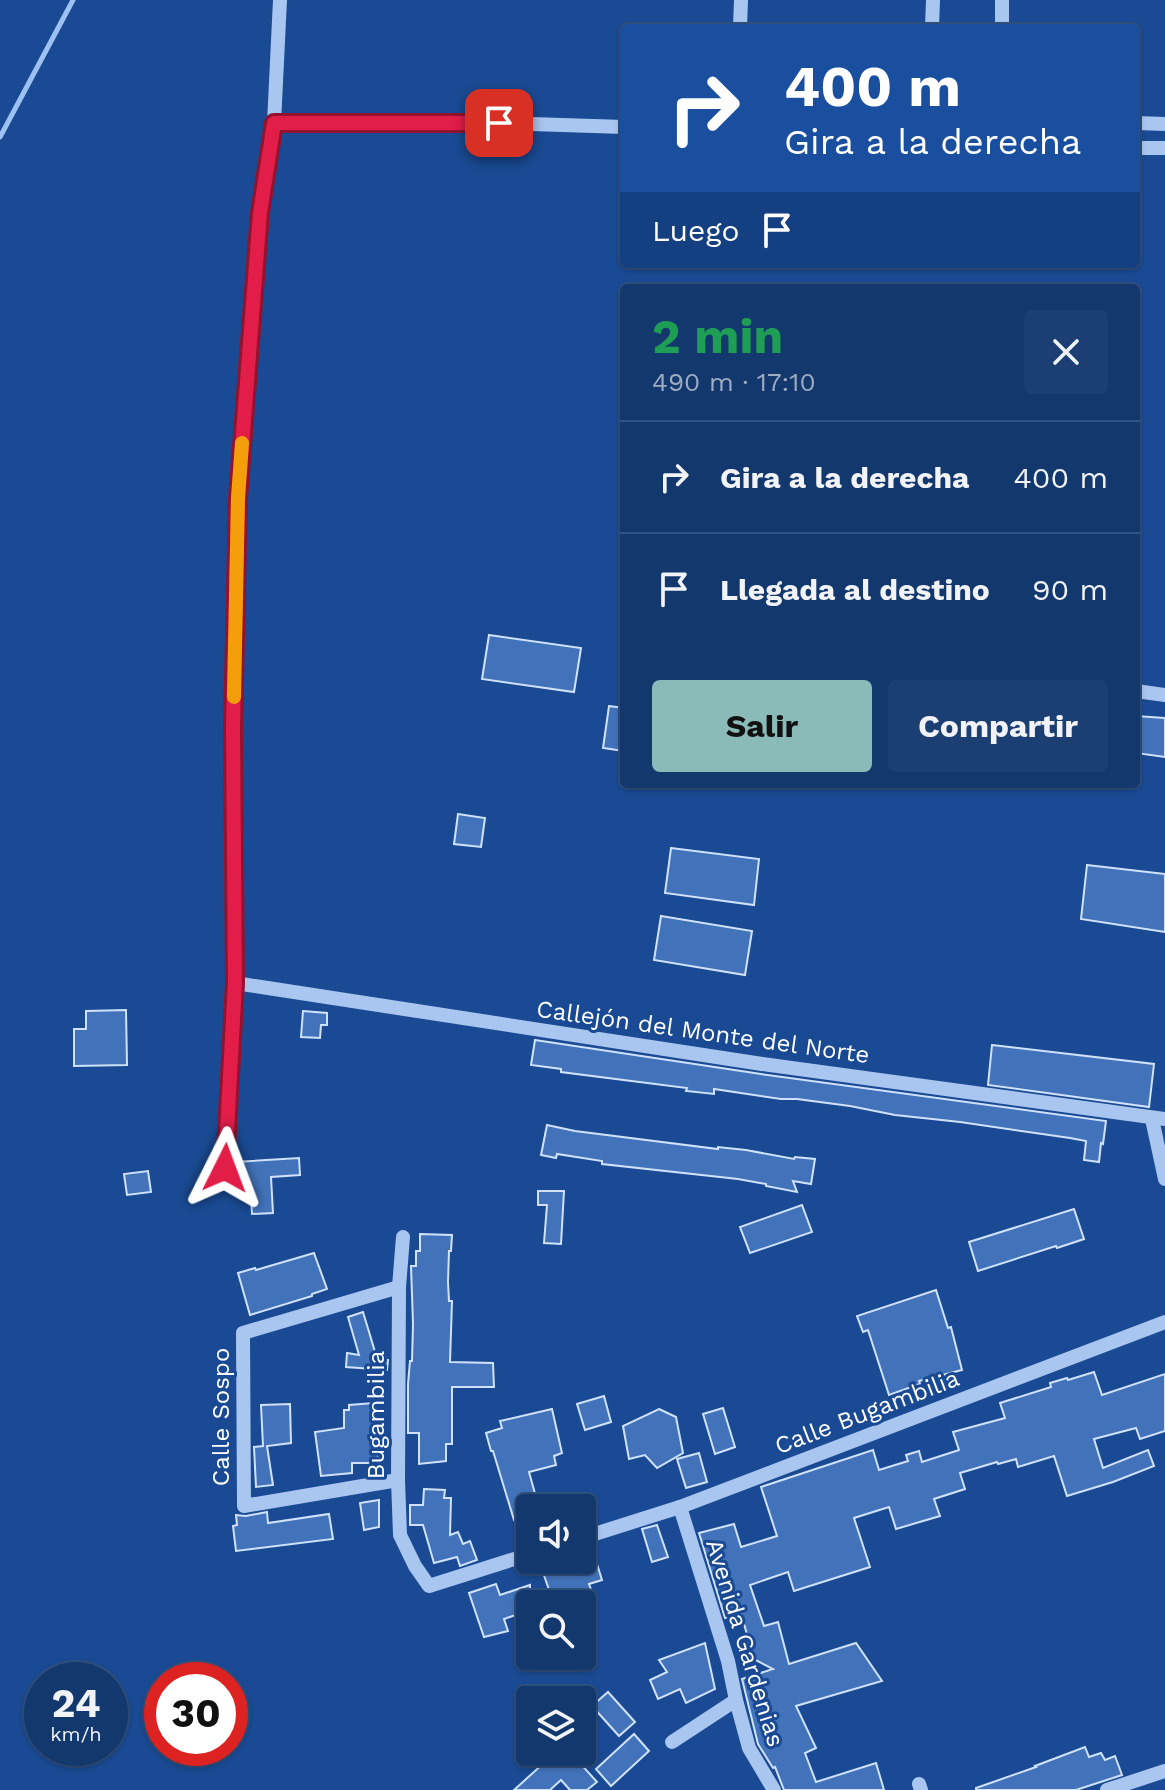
<!DOCTYPE html>
<html lang="es">
<meta charset="utf-8">
<style>
:root{--surface:#13386e;--page:#1c3f73;--text:#f1f3f6;--muted:#9dacc2;--line:#325281;--accent:#8bbbb9}
body{margin:0;font-family:"Work Sans",sans-serif;background:var(--page);color:var(--text);height:100vh;display:flex;flex-direction:column;font-size:30px;white-space:nowrap}
*{box-sizing:border-box;margin:0}
p{font-size:26px;color:var(--muted)}
.icon{flex:none;width:44px;height:44px;fill:none;stroke:currentColor;stroke-width:2;stroke-linecap:round;stroke-linejoin:round}
.map{position:relative;flex:1;overflow:hidden}
.panel{position:absolute;left:620px;top:284px;width:520px;height:504px;display:flex;flex-direction:column;background:var(--surface);border-radius:8px;box-shadow:0 2px 6px #0004,0 0 0 2px var(--line)}
.panel>*{flex:none}
.top-card{position:absolute;left:620px;top:24px;width:520px;height:244px;border-radius:8px;box-shadow:0 2px 6px #0004,0 0 0 2px var(--line);background:#1a4fa0;color:#fff;overflow:hidden}
.controls{position:absolute;left:516px;top:1494px;display:grid;gap:16px}
.controls a{display:grid;place-items:center;width:80px;height:80px;border-radius:8px;background:var(--surface);box-shadow:0 2px 6px #0004,0 0 0 2px var(--line);font-size:40px}
.speed{position:absolute;left:24px;top:1662px;display:flex;gap:16px;font-size:40px;font-weight:700;text-align:center}
.speed>*{display:grid;place-content:center;width:104px;height:104px;border-radius:50%;background:var(--surface);box-shadow:0 2px 6px #0004,0 0 0 2px var(--line);line-height:1}
.speed small{font-size:20px;font-weight:400}
.speed .limit{border:12px solid #d22;background:#fff;color:#111}
.pin{position:absolute;display:grid;place-items:center;width:68px;height:68px;color:#fff;margin:-34px;border-radius:16px;box-shadow:0 4px 12px #0006}
.me{position:absolute;width:88px;margin:-44px;rotate:3deg;stroke-linejoin:round;filter:drop-shadow(0 0 6px #0008)}
.turn{display:flex;align-items:center;gap:28px;height:168px;padding:0 32px;font-size:36px}
.turn .icon{width:104px;height:104px;stroke-width:2.5}
.turn b{display:block;font-size:56px;line-height:68px}
.then{display:flex;align-items:center;height:76px;padding:0 32px;background:#0003;gap:16px;font-size:30px}
.round{display:grid;place-items:center;flex:none;width:84px;height:84px;border-radius:8px;background:var(--page)}
.headline{display:flex;align-items:center;justify-content:space-between;height:136px;padding:0 32px}
h1{font-size:48px;font-weight:700;line-height:60px;color:#1e9e55}
.button{display:flex;gap:16px;margin-top:auto;padding:16px 32px}
.button a{flex:1;height:92px;border-radius:8px;background:var(--accent);color:#111;font-size:32px;font-weight:700;line-height:92px;text-align:center}
.button a+a{background:var(--page);color:var(--text)}
ul{padding:0;list-style:none}
li{display:flex;align-items:center;gap:24px;height:112px;padding:0 32px;border-top:2px solid var(--line)}
li div{flex:1}
li b{display:block;font-size:30px}
li em{font-style:normal}
.map>svg:first-child{display:block}
</style>
<div class="map">
<svg width="1165" height="1790" viewBox="0 0 1165 1790">
<rect width="100%" height="100%" fill="#194a93"/>
<g fill="none" stroke-linecap="round" stroke-linejoin="round">
<path stroke="#9cc1f2" stroke-width="5" d="M 0,137 L 73,0"/>
</g>
<g fill="#4273ba" stroke="#d0e2fb" stroke-width="2">
<path d="M 489,635 L 581,648 L 574,692 L 482,679 Z"/>
<path d="M 609,706 L 624,708 L 624,751 L 603,748 Z"/>
<path d="M 1136,716 L 1165,718 L 1165,757 L 1136,753 Z"/>
<path d="M 458,814 L 485,818 L 481,847 L 454,844 Z"/>
<path d="M 671,848 L 759,859 L 754,905 L 665,893 Z"/>
<path d="M 1087,865 L 1165,874 L 1165,932 L 1081,919 Z"/>
<path d="M 661,916 L 752,931 L 745,975 L 654,960 Z"/>
<path d="M 126,1010 L 127,1065 L 74,1066 L 74,1029 L 86,1029 L 86,1011 Z"/>
<path d="M 303,1011 L 327,1013 L 327,1025 L 321,1025 L 320,1038 L 301,1037 Z"/>
<path d="M 535,1040 L 761,1074 L 1106,1121 L 1103,1144 L 1101,1143 L 1099,1162 L 1084,1160 L 1086,1141 L 1070,1138 L 960,1122 L 895,1115 L 850,1106 L 797,1099 L 781,1099 L 714,1089 L 714,1094 L 686,1091 L 687,1088 L 561,1072 L 561,1069 L 531,1065 Z"/>
<path d="M 992,1045 L 1154,1064 L 1149,1107 L 988,1085 Z"/>
<path d="M 547,1125 L 575,1131 L 718,1149 L 718,1147 L 746,1150 L 794,1159 L 795,1157 L 815,1159 L 811,1184 L 793,1181 L 797,1192 L 766,1186 L 766,1184 L 738,1179 L 602,1164 L 602,1161 L 557,1154 L 556,1158 L 541,1155 Z"/>
<path d="M 299,1158 L 300,1175 L 271,1177 L 273,1213 L 252,1214 L 250,1182 L 232,1183 L 231,1176 L 235,1169 L 235,1162 Z"/>
<path d="M 148,1171 L 151,1192 L 127,1195 L 124,1174 Z"/>
<path d="M 538,1191 L 564,1191 L 561,1244 L 544,1243 L 547,1205 L 538,1205 Z"/>
<path d="M 802,1205 L 812,1232 L 750,1253 L 740,1227 Z"/>
<path d="M 1074,1209 L 1084,1239 L 1057,1248 L 1056,1246 L 978,1271 L 969,1242 Z"/>
<path d="M 420,1234 L 452,1235 L 451,1251 L 449,1251 L 448,1282 L 449,1301 L 452,1301 L 450,1362 L 493,1363 L 494,1387 L 452,1387 L 452,1444 L 446,1444 L 446,1461 L 419,1464 L 419,1433 L 408,1433 L 408,1384 L 410,1361 L 412,1361 L 413,1324 L 411,1266 L 416,1266 L 416,1251 L 420,1251 Z"/>
<path d="M 314,1253 L 327,1289 L 312,1294 L 312,1296 L 250,1315 L 238,1273 L 255,1268 L 256,1270 Z"/>
<path d="M 936,1290 L 948,1328 L 951,1327 L 962,1370 L 919,1381 L 920,1384 L 889,1395 L 868,1330 L 863,1332 L 857,1316 Z"/>
<path d="M 363,1312 L 376,1355 L 383,1356 L 383,1359 L 388,1360 L 387,1370 L 346,1367 L 347,1353 L 359,1355 L 348,1317 Z"/>
<path d="M 1094,1372 L 1102,1395 L 1165,1374 L 1165,1431 L 1140,1439 L 1136,1428 L 1094,1439 L 1103,1468 L 1148,1450 L 1154,1466 L 1113,1482 L 1067,1496 L 1054,1456 L 1018,1467 L 1016,1459 L 998,1464 L 997,1462 L 960,1473 L 965,1489 L 934,1499 L 940,1516 L 896,1529 L 889,1507 L 854,1518 L 870,1567 L 794,1591 L 788,1572 L 750,1585 L 764,1626 L 778,1622 L 789,1664 L 856,1643 L 882,1681 L 796,1706 L 816,1748 L 805,1753 L 816,1782 L 876,1763 L 884,1790 L 784,1790 L 775,1767 L 773,1768 L 758,1744 L 742,1679 L 773,1669 L 748,1656 L 751,1649 L 741,1613 L 725,1618 L 699,1533 L 734,1524 L 741,1547 L 777,1536 L 761,1487 L 873,1450 L 879,1470 L 908,1461 L 906,1455 L 919,1451 L 922,1462 L 959,1450 L 953,1432 L 1005,1418 L 1000,1403 L 1051,1387 L 1050,1383 L 1067,1378 L 1068,1380 Z"/>
<path d="M 604,1396 L 611,1422 L 585,1430 L 577,1404 Z"/>
<path d="M 374,1403 L 378,1463 L 352,1463 L 352,1473 L 321,1476 L 315,1432 L 344,1428 L 344,1410 L 349,1410 L 349,1405 Z"/>
<path d="M 290,1404 L 291,1443 L 267,1446 L 273,1485 L 256,1487 L 254,1447 L 263,1446 L 261,1405 Z"/>
<path d="M 723,1408 L 735,1447 L 715,1454 L 703,1414 Z"/>
<path d="M 552,1409 L 562,1453 L 554,1456 L 556,1465 L 529,1472 L 539,1508 L 530,1508 L 530,1516 L 514,1520 L 493,1451 L 491,1451 L 486,1433 L 502,1428 L 500,1421 Z"/>
<path d="M 659,1409 L 676,1417 L 683,1453 L 657,1468 L 645,1455 L 629,1459 L 623,1426 Z"/>
<path d="M 699,1453 L 707,1482 L 686,1488 L 677,1459 Z"/>
<path d="M 424,1489 L 445,1490 L 444,1498 L 451,1498 L 450,1535 L 458,1532 L 463,1544 L 470,1541 L 477,1560 L 460,1566 L 457,1557 L 434,1563 L 423,1525 L 410,1525 L 410,1505 L 423,1505 Z"/>
<path d="M 379,1500 L 379,1527 L 364,1530 L 360,1503 Z"/>
<path d="M 267,1512 L 268,1523 L 329,1514 L 333,1539 L 236,1551 L 233,1526 L 237,1525 L 236,1515 L 246,1516 Z"/>
<path d="M 657,1525 L 668,1557 L 652,1562 L 642,1529 Z"/>
<path d="M 552,1560 L 581,1560 L 584,1568 L 597,1564 L 602,1580 L 589,1584 L 596,1604 L 554,1604 L 540,1564 Z"/>
<path d="M 496,1584 L 500,1595 L 530,1585 L 530,1610 L 504,1619 L 508,1631 L 484,1637 L 469,1593 Z"/>
<path d="M 705,1643 L 715,1689 L 686,1703 L 680,1689 L 658,1699 L 650,1680 L 667,1672 L 659,1660 Z"/>
<path d="M 608,1692 L 635,1722 L 619,1736 L 592,1706 Z"/>
<path d="M 634,1734 L 649,1751 L 611,1786 L 596,1769 Z"/>
<path d="M 1085,1747 L 1089,1757 L 1101,1753 L 1105,1760 L 1115,1756 L 1122,1775 L 1076,1790 L 976,1790 L 976,1788 L 1036,1767 L 1035,1766 Z"/>
<path d="M 556,1752 L 570,1752 L 597,1782 L 587,1790 L 570,1790 L 561,1780 L 550,1790 L 514,1790 Z"/>
</g>
<g fill="none" stroke-linecap="round" stroke-linejoin="round">
<g stroke="#a9c6f0" stroke-width="14">
<path d="M 740,28 L 741,0"/>
<path d="M 932,28 L 933,0"/>
<path d="M 1002,28 L 1002,0"/>
<path d="M 274,123 L 499,123 L 624,127"/>
<path d="M 1136,123 L 1165,124"/>
<path d="M 1136,148 L 1165,148"/>
<path d="M 1136,691 L 1165,695"/>
<path d="M 235,983 L 762,1064 L 1165,1119"/>
<path d="M 1152,1119 L 1165,1179"/>
<path d="M 225,1168 L 235,983 L 233,728 L 238,498 L 260,213 L 274,123 L 280,0"/>
<path d="M 403,1237 L 399,1287 L 398,1480 L 400,1535 L 415,1566 L 429,1586 L 530,1554"/>
<path d="M 398,1480 L 244,1506 L 243,1333 L 399,1287"/>
<path d="M 680,1507 L 728,1661 L 736,1700 L 749,1748 L 774,1790"/>
<path d="M 582,1538 L 680,1507 L 1165,1322"/>
<path d="M 672,1742 L 736,1700"/>
<path d="M 919,1784 L 921,1790"/>
<path d="M 1107,1790 L 1165,1771"/>
</g>
</g>
<g fill="none" stroke-linecap="round" stroke-linejoin="round">
<g stroke="#92132f" stroke-width="20">
<path id="route" d="M 225,1168 L 235,983 L 233,728 L 238,498 L 260,213 L 274,123 L 499,123"/>
</g>
<use href="#route" stroke="#e11d48" stroke-width="14"/>
<path stroke="#f59e0b" stroke-width="14" d="M 234,697 L 238,498 L 242,443"/>
</g>
<g text-anchor="middle" dominant-baseline="central" stroke-width="6" stroke-linejoin="round" paint-order="stroke">
<g font-size="24" fill="#fff" stroke="#194a93">
<text transform="translate(703 1032) rotate(8)">Callejón del Monte del Norte</text>
<text transform="translate(867 1412) rotate(-21)">Calle Bugambilia</text>
<text transform="translate(376 1415) rotate(-90)">Bugambilia</text>
<text transform="translate(221 1417) rotate(-90)">Calle Sospo</text>
<text transform="translate(745 1643) rotate(73)">Avenida Gardenias</text>
</g>
</g>
</svg>
<div class="controls">
<a><svg class="icon" aria-label="sound" viewBox="0 0 24 24"><path d="M4 9h4l5-4v14l-5-4H4zM17 9q2 3 0 6"/></svg></a>
<a><svg class="icon" aria-label="search" viewBox="0 0 24 24"><circle cx="10" cy="10" r="6"/><path d="M15 15l6 6"/></svg></a>
<a><svg class="icon" aria-label="layers" viewBox="0 0 24 24"><path d="M12 4l9 5-9 5-9-5zM3 14l9 5 9-5"/></svg></a>
</div>
<div class="speed"><div>24<small>km/h</small></div><div class="limit">30</div></div>
<div class="pin" style="left:499px;top:123px;background:#d93025"><svg class="icon" aria-label="arrive" viewBox="0 0 24 24"><path d="M6 21V4h12l-3 4 3 4H6"/></svg></div>
<svg class="me" style="left:225px;top:1168px" viewBox="-20 -20 40 40"><path d="M0-17L14 15 0 8-14 15z" fill="#e11d48" stroke="#fff" stroke-width="4"/></svg>
<div class="top-card">
<div class="turn"><svg class="icon" aria-label="right" viewBox="0 0 24 24"><path d="M7 20v-9h11M14 6l5 5-5 5"/></svg><div><b>400 m</b>Gira a la derecha</div></div>
<div class="then">Luego<svg class="icon" aria-label="arrive" viewBox="0 0 24 24"><path d="M6 21V4h12l-3 4 3 4H6"/></svg></div>
</div>
<section class="panel">
<div class="headline"><div><h1>2 min</h1><p>490 m · 17:10</p></div><a class="round"><svg class="icon" aria-label="close" viewBox="0 0 24 24"><path d="M6 6l12 12M18 6L6 18"/></svg></a></div>
<ul>
<li><svg class="icon" aria-label="right" viewBox="0 0 24 24"><path d="M7 20v-9h11M14 6l5 5-5 5"/></svg><div><b>Gira a la derecha</b></div><em>400 m</em></li>
<li><svg class="icon" aria-label="arrive" viewBox="0 0 24 24"><path d="M6 21V4h12l-3 4 3 4H6"/></svg><div><b>Llegada al destino</b></div><em>90 m</em></li>
</ul>
<div class="button"><a>Salir</a><a>Compartir</a></div>
</section>
</div>
